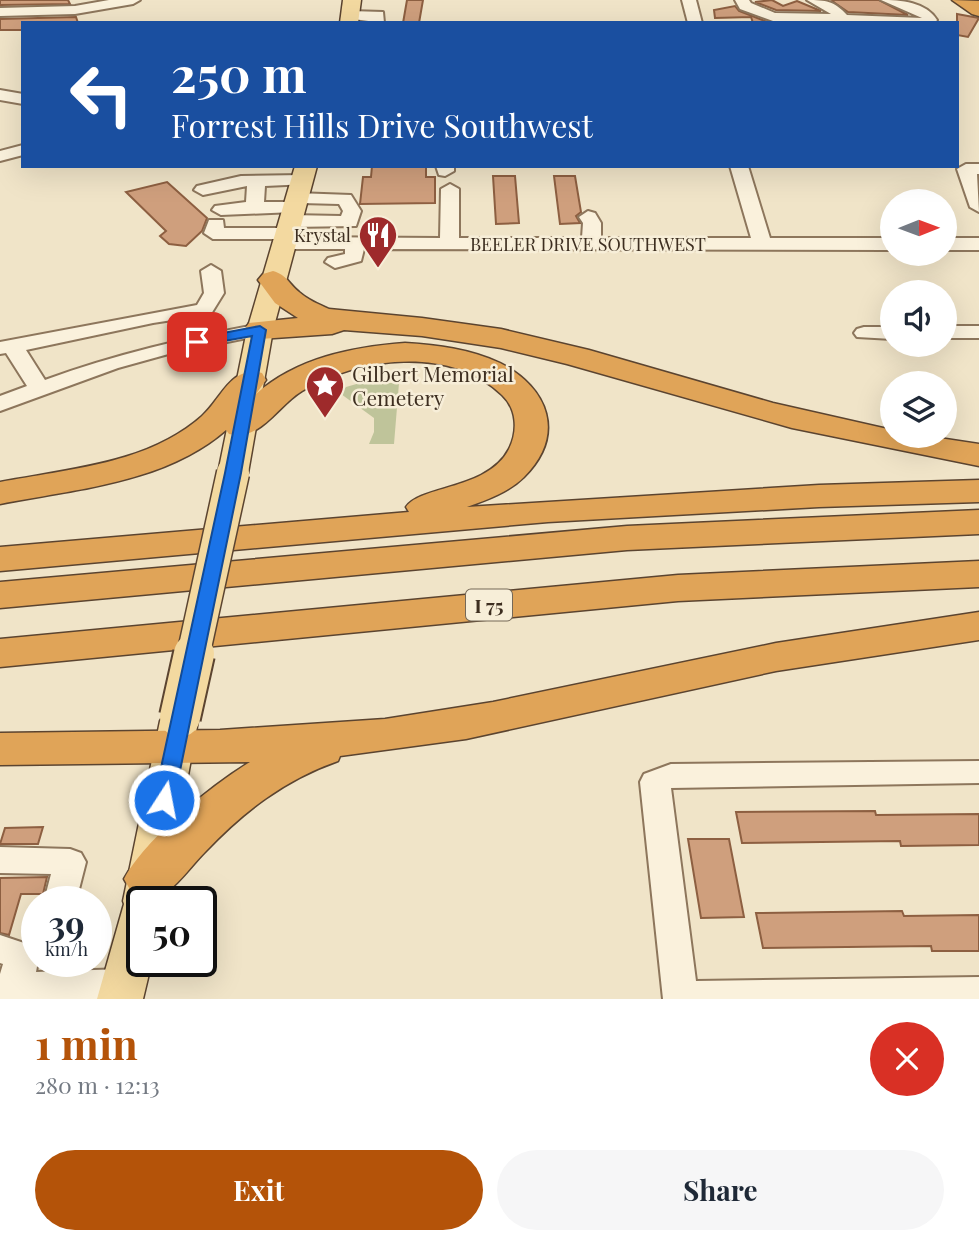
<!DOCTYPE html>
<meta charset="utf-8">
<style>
:root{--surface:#fff;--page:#f6f6f7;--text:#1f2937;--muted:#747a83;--accent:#b45309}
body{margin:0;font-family:"Playfair Display",serif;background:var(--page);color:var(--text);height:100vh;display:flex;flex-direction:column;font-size:26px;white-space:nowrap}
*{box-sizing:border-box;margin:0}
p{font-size:23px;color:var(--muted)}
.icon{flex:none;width:38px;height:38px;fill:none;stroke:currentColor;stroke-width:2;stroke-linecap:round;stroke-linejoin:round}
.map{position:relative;height:999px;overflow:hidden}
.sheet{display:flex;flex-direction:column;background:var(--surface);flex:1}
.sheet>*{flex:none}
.top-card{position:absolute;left:21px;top:21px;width:938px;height:147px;border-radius:0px;box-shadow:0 7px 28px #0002;background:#1a4fa0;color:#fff;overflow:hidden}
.needle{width:46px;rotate:89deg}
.tools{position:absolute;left:880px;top:189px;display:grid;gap:14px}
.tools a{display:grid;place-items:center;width:77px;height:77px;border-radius:50%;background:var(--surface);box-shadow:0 7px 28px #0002;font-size:35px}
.speed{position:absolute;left:21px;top:886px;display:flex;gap:14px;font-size:35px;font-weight:700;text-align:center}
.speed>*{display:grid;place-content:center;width:91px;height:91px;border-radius:50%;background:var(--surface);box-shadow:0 7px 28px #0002;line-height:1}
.speed small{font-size:18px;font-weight:400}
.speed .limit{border:4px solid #111;border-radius:10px;background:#fff;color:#111}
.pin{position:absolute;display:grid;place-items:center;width:60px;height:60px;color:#fff;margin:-30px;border-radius:14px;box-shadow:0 4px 10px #0006}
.me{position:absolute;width:77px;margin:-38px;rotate:11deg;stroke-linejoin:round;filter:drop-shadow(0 0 5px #0008)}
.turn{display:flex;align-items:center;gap:24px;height:147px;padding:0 35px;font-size:32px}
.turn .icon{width:91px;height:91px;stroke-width:2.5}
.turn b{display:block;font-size:49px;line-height:60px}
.round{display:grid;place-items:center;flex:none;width:74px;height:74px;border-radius:37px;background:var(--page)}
.summary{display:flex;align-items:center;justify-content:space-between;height:119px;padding:0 35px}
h1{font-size:42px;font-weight:700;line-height:52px;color:var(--accent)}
.cta{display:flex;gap:14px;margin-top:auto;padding:14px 35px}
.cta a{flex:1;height:80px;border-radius:42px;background:var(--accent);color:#fff;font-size:28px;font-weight:700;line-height:80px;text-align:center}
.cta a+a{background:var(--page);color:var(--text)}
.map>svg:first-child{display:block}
</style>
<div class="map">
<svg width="979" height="999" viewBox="0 0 979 999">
<rect width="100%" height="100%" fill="#f0e4c8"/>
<path fill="#bfc49a" d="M 360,383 L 399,383 L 394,444 L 369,444 L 374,432 L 374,418 L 341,394 L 346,387 Z"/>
<g fill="#cf9f7d" stroke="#8d5f41" stroke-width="2">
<path d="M 0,0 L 68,0 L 70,4 L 0,5 Z"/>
<path d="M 407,0 L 423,0 L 419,23 L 403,23 Z"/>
<path d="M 772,0 L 783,6 L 797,1 L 821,11 L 776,10 L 755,2 Z"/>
<path d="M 835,0 L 879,0 L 908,15 L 848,12 L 832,1 Z"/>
<path d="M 735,6 L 739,11 L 770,23 L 753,23 L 751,17 L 715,18 L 714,10 Z"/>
<path d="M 957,14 L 979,18 L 968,37 L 957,35 Z"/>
<path d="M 76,17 L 78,23 L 23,23 L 23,30 L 0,30 L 0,19 Z"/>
<path d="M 372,166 L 426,166 L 426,177 L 435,177 L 435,203 L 360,204 L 363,177 L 371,177 Z"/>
<path d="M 493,176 L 515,176 L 519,223 L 496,224 Z"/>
<path d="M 554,176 L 575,176 L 581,212 L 576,216 L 580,223 L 560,224 Z"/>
<path d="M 167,182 L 207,218 L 202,231 L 186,246 L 169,244 L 160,236 L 166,231 L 126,192 Z"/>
<path d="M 875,811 L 876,815 L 979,814 L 979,845 L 901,846 L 900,841 L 742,843 L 736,812 Z"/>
<path d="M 43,827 L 38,844 L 0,844 L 5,828 Z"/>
<path d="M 688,839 L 729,839 L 744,917 L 701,918 Z"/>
<path d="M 47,877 L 43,894 L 21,894 L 9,935 L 0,933 L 0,878 Z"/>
<path d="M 902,911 L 904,916 L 979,915 L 979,951 L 932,951 L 931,946 L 763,948 L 756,913 Z"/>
</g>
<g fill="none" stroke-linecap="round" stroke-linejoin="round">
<g stroke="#8d765c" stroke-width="4">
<g id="minor">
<path d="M 109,0 L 140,0 L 133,4 L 75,14 L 0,16 L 0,8 L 75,6 Z"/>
<path d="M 682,0 L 696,0 L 702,23 L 688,23 Z"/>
<path d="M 735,0 L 749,0 L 751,3 L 775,13 L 831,14 L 807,0 C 826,0 834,1 847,15 L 922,18 L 881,0 C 901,0 926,2 937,20 L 935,23 L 773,21 L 740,9 Z"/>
<path d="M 350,11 L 383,12 L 384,23 L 345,18 L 343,15 Z"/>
<path d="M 0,90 L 23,94 L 23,104 L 0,100 Z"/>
<path d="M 23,145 L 23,155 L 0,161 L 0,151 Z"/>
<path d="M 966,164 L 979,164 L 979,174 L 977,174 L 979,212 L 970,207 L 957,169 Z"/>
<path d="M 436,166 L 454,166 L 454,171 L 445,176 L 439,175 Z"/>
<path d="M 730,166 L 748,166 L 770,238 L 892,238 L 892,250 L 364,249 L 361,261 L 335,268 L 325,262 L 328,258 L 345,254 L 345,249 L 283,249 L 276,247 L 274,243 L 276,239 L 213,239 L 204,233 L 209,220 L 223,220 L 224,228 L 286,228 L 293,230 L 295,234 L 293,237 L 440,238 L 441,189 L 450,184 L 459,189 L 459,238 L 582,238 L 583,223 L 579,217 L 588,211 L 595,213 L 601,223 L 601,238 L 751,238 Z"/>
<path d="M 302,175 L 308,176 L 311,180 L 308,184 L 265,186 L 264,202 L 289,202 L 287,198 L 290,194 L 296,193 L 351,195 L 361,211 L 356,226 L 290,227 L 281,221 L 290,215 L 341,216 L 343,211 L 339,204 L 301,203 L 303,207 L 300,211 L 294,212 L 221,215 L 212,210 L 215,206 L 246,202 L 247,186 L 203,195 L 194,190 L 197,186 L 241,176 Z"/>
<rect x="945" y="238" width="34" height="12"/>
<path d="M 211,265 L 221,271 L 224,293 L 211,314 L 153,323 L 26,350 L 45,380 C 116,354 186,338 260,324 L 267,326 L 270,330 L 267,334 L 172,353 L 118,368 L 0,411 L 0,396 L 27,386 L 6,353 L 0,354 L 0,342 L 197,305 L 204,293 L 201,271 Z"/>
<rect x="945" y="326" width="34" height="12"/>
<path d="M 864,327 L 892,327 L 892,339 L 857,337 L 854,333 L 857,329 Z"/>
<path d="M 979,761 L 979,783 L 671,788 L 696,981 L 979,977 L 979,999 L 663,999 L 640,782 L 644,774 L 671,764 Z"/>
<path d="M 0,847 L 70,849 L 81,853 L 86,862 L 76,901 L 44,901 L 51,874 L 0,873 Z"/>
<path d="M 0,935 L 27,944 L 38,961 L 36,972 L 123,969 L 135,973 L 140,984 L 135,995 L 123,999 L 0,999 L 0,974 L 3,964 L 0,963 Z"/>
</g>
</g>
<g stroke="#5b4430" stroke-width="3">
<g id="major">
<path d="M 343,0 L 361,0 L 358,23 L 340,23 Z"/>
<path d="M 295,166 L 317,166 L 273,330 L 248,473 L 244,480 L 233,482 L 222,480 L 218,473 L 247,330 Z"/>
<path d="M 179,707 L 192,711 L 198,721 L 165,901 L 142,901 L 142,961 L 152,961 L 143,999 L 97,999 L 124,904 L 123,901 L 160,721 L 166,711 Z"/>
</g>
</g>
<g stroke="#5b4430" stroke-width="3">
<g id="highway">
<path d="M 952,0 L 979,1 L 979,16 L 972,14 Z"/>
<path d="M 273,271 C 287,275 289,284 299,292 C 308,300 318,304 329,309 L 422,318 L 501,329 L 589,350 L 773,403 L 892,430 L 892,436 L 926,436 L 979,444 L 979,466 L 792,428 L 567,364 L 501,348 L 422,336 L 344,330 L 332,334 L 260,339 L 249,337 L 244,330 L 249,323 L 298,318 L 275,303 L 258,280 L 263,274 Z"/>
<path d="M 405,343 C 437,345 470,349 500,363 C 549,388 566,435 524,477 C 509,492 487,500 467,507 L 819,485 L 979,480 L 979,502 L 819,507 L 548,522 L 0,571 L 0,547 L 409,512 L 406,507 C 421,485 488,490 509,449 C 518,431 517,409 502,395 C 451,345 358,357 302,391 C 277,406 260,442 229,434 L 226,430 C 165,483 76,489 0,504 L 0,482 C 68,469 148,464 202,416 C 222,398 231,365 262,373 L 266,380 L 256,394 C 297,358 352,347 405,343 Z"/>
<path d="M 979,510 L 979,534 L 627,550 L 0,608 L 0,582 L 627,526 Z"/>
<path d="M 979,561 L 979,587 L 678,601 L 0,667 L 0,639 L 678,575 Z"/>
<path d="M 979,612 L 979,640 L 776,671 L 466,739 L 340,756 L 338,761 C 284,780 244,811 205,852 C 193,864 181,881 167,892 C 156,901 144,897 132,893 L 124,879 C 145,839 211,786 250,762 L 0,765 L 0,733 L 220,730 L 385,719 L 493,702 L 776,643 Z"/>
</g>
</g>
<use href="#minor" fill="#faf1dc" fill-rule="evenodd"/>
<use href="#major" fill="#f3d9a0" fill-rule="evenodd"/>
<use href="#highway" fill="#e0a458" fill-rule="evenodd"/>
<g stroke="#5b4430" stroke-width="35" stroke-linecap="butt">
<path id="major-bridge-far1" d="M 193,656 L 233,473"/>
</g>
<g stroke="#5b4430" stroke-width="44" stroke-linecap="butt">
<path id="major-bridge" d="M 180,717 L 194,654"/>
</g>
<use href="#major-bridge-far1" stroke="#f3d9a0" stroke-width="32"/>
<use href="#major-bridge" stroke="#f3d9a0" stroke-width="40"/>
</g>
<path fill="#1a73e8" stroke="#114b97" stroke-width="2" d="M 260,326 L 266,330 L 241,473 L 174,800 L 171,805 L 164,807 L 157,805 L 154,800 L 225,473 L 252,336 L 197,346 L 190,342 L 197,338 Z"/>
<defs>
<g id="restaurant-pin" transform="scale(2.0125)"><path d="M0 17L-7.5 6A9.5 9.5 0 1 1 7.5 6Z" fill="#9e2a2b" stroke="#f7eed8"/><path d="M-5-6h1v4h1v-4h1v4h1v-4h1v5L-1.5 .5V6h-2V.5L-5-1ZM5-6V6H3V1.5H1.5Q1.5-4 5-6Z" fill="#fff"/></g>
<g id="sight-pin" transform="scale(2.0125)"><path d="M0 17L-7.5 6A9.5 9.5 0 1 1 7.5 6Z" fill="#9e2a2b" stroke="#f7eed8"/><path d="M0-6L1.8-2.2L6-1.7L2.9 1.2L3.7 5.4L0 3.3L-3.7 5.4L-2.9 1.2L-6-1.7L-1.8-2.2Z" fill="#fff"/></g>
</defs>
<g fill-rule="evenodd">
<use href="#restaurant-pin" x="378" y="235"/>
<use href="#sight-pin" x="325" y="385"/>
</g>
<g text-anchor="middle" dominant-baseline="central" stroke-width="5" stroke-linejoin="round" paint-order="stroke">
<g font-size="18" fill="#3d2e20" stroke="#f7eed8" text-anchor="end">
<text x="351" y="235">Krystal</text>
</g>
<g font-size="18" fill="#3d2e20" stroke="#f7eed8">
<text x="588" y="244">BEELER DRIVE SOUTHWEST</text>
</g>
<rect fill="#f7eed8" stroke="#756857" stroke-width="2" x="466" y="589.5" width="46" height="31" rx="5"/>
<g font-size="19" font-weight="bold" fill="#3d2e20">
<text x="489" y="605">I 75</text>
</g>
<g font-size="21" fill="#3d2e20" stroke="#f7eed8" text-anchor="start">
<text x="352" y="373">Gilbert Memorial<tspan x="352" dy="24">Cemetery</tspan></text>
</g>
</g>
</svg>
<div class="tools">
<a><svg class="needle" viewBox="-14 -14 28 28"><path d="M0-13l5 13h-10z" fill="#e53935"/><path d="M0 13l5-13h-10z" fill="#747a83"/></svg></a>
<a><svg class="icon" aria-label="sound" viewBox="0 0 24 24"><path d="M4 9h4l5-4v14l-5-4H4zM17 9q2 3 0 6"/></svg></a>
<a><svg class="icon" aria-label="layers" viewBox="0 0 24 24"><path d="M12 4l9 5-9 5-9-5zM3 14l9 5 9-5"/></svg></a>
</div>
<div class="speed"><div>39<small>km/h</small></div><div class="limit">50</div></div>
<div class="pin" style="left:197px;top:342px;background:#d93025"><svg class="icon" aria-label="arrive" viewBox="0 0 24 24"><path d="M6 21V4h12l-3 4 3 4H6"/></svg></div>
<svg class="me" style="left:164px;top:800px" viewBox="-20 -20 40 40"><circle r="17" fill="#1a73e8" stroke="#fff" stroke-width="3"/><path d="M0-11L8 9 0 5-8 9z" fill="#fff"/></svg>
<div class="top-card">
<div class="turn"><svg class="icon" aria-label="left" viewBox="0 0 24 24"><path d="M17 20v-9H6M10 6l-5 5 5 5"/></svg><div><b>250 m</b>Forrest Hills Drive Southwest</div></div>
</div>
</div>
<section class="sheet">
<div class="summary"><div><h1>1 min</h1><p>280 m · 12:13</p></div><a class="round" style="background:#d93025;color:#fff"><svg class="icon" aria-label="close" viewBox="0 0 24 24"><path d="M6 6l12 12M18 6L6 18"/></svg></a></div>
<div class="cta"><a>Exit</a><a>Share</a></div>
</section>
